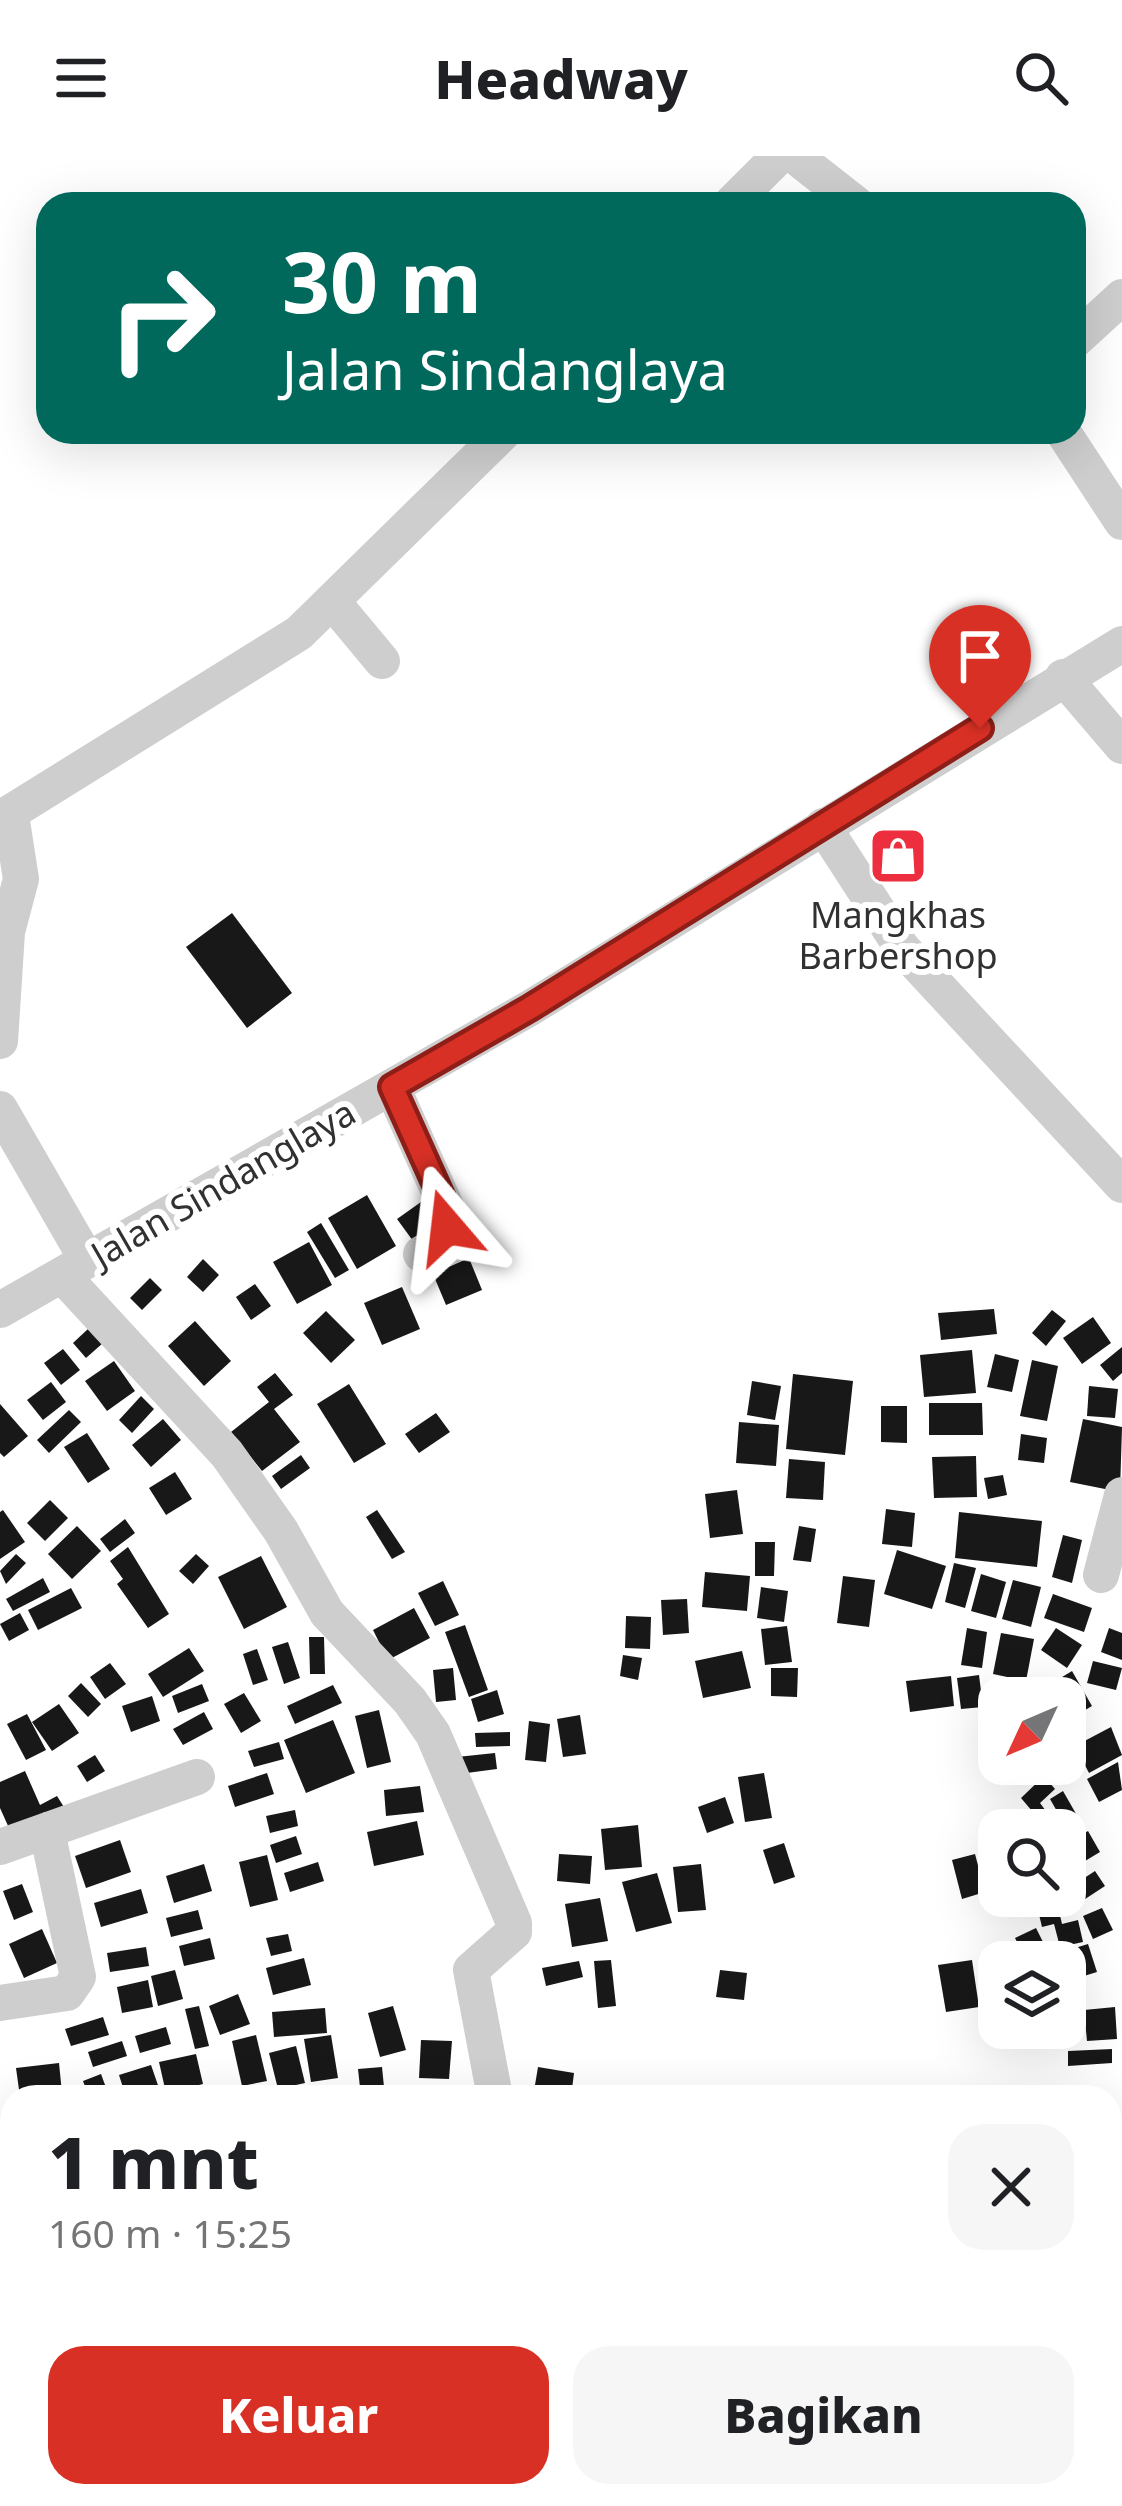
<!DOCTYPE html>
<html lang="id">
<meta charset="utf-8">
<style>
:root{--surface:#fff;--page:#f6f6f6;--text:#202124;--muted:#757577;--accent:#d93025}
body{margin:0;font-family:"Noto Sans",sans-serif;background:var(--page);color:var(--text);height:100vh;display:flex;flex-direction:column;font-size:45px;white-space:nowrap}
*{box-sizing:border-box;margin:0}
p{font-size:39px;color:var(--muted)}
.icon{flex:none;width:66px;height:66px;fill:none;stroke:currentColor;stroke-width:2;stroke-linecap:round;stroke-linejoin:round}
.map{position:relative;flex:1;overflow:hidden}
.drawer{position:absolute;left:0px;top:1929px;width:1122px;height:423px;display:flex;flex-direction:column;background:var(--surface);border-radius:36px 36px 0 0;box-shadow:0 12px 48px #0002}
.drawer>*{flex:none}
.banner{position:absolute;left:36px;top:36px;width:1050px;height:252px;border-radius:36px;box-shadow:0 12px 48px #0002;background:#00695c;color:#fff;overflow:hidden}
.needle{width:78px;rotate:226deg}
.controls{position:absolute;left:978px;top:1521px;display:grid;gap:24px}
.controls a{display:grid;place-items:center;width:108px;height:108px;border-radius:24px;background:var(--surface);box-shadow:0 12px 48px #0002;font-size:60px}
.pin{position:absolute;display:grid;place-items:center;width:102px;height:102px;color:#fff;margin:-123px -51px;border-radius:50% 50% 50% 0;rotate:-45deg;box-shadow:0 0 12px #0007}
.pin .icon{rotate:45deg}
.me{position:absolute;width:132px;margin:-66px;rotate:343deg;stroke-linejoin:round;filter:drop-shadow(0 0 9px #0008)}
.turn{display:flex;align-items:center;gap:42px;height:252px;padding:0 48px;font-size:54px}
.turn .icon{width:156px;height:156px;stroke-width:2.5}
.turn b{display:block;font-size:84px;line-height:102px}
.round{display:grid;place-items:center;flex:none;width:126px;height:126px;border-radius:36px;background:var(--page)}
.headline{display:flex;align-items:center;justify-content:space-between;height:204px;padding:0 48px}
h1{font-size:72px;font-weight:800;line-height:90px}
.cta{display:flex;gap:24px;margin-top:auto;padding:24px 48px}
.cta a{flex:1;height:138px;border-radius:36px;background:var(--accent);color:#fff;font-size:48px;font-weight:800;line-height:138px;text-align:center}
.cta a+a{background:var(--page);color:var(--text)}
header{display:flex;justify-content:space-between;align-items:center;height:156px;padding:0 48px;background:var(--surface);font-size:54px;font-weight:800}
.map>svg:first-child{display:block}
</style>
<header><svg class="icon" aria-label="menu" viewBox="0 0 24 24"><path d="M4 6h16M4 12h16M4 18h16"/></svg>Headway<svg class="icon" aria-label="search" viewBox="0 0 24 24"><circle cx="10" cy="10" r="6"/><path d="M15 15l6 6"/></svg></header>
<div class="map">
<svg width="1122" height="2350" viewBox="0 0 1122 2350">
<rect width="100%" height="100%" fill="#fff"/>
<g fill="#181818">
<path d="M 232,757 L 292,837 L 247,872 L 186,791 Z"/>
<path d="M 367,1039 L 396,1090 L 357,1113 L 328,1062 Z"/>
<path d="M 421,1046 L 440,1071 L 416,1089 L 397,1063 Z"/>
<path d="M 321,1067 L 349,1114 L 335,1122 L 307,1076 Z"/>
<path d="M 309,1086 L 332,1129 L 297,1148 L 273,1106 Z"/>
<path d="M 469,1102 L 482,1134 L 446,1149 L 433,1118 Z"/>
<path d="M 203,1103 L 219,1119 L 203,1136 L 187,1121 Z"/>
<path d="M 150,1122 L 162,1134 L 142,1154 L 130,1142 Z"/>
<path d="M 255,1128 L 271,1150 L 251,1164 L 236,1141 Z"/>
<path d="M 402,1131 L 420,1173 L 382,1189 L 364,1147 Z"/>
<path d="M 994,1153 L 997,1178 L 941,1184 L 938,1157 Z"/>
<path d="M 1052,1154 L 1066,1165 L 1046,1190 L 1032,1177 Z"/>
<path d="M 326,1155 L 355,1184 L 331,1207 L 303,1177 Z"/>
<path d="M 1093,1161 L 1111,1187 L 1082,1208 L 1063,1182 Z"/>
<path d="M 195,1165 L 231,1205 L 204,1230 L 168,1190 Z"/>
<path d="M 89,1172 L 103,1187 L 86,1202 L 73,1187 Z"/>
<path d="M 1122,1191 L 1122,1217 L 1113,1225 L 1100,1209 Z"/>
<path d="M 63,1193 L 80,1214 L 61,1229 L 44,1207 Z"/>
<path d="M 972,1194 L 976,1237 L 924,1241 L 920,1199 Z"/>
<path d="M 995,1198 L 1019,1204 L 1012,1236 L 987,1231 Z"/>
<path d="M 1032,1204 L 1058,1210 L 1047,1265 L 1020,1260 Z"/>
<path d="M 114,1205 L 135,1235 L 107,1255 L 85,1225 Z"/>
<path d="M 275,1217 L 293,1239 L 274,1253 L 300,1286 L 262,1315 L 231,1276 L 269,1246 L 257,1231 Z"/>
<path d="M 793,1218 L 853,1225 L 845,1299 L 786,1293 Z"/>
<path d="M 752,1225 L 781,1230 L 775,1264 L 747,1259 Z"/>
<path d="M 51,1226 L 66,1246 L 43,1264 L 27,1244 Z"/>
<path d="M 349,1228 L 386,1288 L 354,1307 L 317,1248 Z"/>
<path d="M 1089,1230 L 1118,1233 L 1115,1262 L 1087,1260 Z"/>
<path d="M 141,1240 L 154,1253 L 132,1277 L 119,1264 Z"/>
<path d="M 929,1247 L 982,1247 L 983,1279 L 929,1279 Z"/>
<path d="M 0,1248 L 28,1280 L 4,1301 L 0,1297 Z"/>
<path d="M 881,1250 L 907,1250 L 907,1287 L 881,1286 Z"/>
<path d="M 69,1254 L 81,1266 L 49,1297 L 37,1284 Z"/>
<path d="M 436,1257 L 450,1276 L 419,1297 L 405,1278 Z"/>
<path d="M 163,1263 L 181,1284 L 151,1311 L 132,1289 Z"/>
<path d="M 1083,1263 L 1122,1271 L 1120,1336 L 1070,1326 Z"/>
<path d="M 739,1266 L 779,1269 L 776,1310 L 736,1307 Z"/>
<path d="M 87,1277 L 110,1313 L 88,1327 L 64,1291 Z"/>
<path d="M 1021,1278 L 1047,1282 L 1044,1307 L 1018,1304 Z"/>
<path d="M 301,1299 L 310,1312 L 281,1333 L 272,1320 Z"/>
<path d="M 976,1300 L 977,1341 L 934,1342 L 932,1301 Z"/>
<path d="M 789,1303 L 825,1306 L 823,1344 L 786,1342 Z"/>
<path d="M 175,1316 L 192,1343 L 166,1359 L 149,1332 Z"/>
<path d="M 1003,1319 L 1007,1339 L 988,1343 L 984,1322 Z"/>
<path d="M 737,1334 L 743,1378 L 710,1382 L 705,1338 Z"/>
<path d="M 50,1344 L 68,1362 L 45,1385 L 27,1367 Z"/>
<path d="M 886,1353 L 915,1357 L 912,1391 L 882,1388 Z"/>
<path d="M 3,1354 L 25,1386 L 0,1403 L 0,1356 Z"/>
<path d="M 377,1354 L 405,1396 L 392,1403 L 366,1361 Z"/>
<path d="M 959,1356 L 1042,1365 L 1037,1411 L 955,1402 Z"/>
<path d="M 125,1363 L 135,1377 L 110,1396 L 100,1383 Z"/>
<path d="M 77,1370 L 101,1395 L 72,1423 L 48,1398 Z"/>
<path d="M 799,1370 L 816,1373 L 811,1406 L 793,1404 Z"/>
<path d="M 1063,1379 L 1082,1384 L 1072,1427 L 1052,1421 Z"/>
<path d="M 755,1386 L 775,1386 L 774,1420 L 755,1420 Z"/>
<path d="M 128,1391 L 169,1458 L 148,1472 L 117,1428 L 123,1423 L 110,1405 Z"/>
<path d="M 897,1394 L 946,1410 L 932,1453 L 884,1438 Z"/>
<path d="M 16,1398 L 26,1407 L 6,1428 L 0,1415 Z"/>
<path d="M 196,1398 L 209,1410 L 193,1428 L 179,1415 Z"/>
<path d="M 261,1400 L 287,1451 L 244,1473 L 218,1421 Z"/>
<path d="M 954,1407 L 976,1412 L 965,1452 L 945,1446 Z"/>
<path d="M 705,1416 L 750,1420 L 747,1455 L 702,1451 Z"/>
<path d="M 981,1418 L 1006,1426 L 996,1462 L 971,1455 Z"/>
<path d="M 843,1420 L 875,1424 L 869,1471 L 837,1467 Z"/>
<path d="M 43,1422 L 50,1436 L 13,1455 L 6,1443 Z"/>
<path d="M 1013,1424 L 1041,1431 L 1031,1471 L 1002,1463 Z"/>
<path d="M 443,1425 L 459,1459 L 435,1470 L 418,1437 Z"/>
<path d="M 761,1431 L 788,1435 L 784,1466 L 757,1462 Z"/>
<path d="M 71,1432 L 82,1452 L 38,1474 L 28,1454 Z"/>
<path d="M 1053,1438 L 1092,1452 L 1084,1476 L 1044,1462 Z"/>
<path d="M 687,1443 L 689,1477 L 663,1479 L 661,1444 Z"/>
<path d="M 414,1452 L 430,1482 L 388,1504 L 373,1474 Z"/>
<path d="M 20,1457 L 29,1474 L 9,1485 L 0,1468 Z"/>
<path d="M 626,1460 L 651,1461 L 650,1493 L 625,1492 Z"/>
<path d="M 465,1469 L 488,1534 L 469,1541 L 445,1476 Z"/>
<path d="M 787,1470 L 792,1506 L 765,1509 L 761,1473 Z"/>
<path d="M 967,1472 L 987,1476 L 982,1512 L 961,1509 Z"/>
<path d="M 1056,1472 L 1082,1489 L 1067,1512 L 1041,1494 Z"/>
<path d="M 1109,1472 L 1122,1477 L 1122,1504 L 1101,1496 Z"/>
<path d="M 1001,1477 L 1034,1483 L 1026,1525 L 993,1518 Z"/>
<path d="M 309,1481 L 324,1481 L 325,1518 L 310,1518 Z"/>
<path d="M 288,1486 L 300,1522 L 284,1528 L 272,1491 Z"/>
<path d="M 189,1492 L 204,1515 L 163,1541 L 148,1518 Z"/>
<path d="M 257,1493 L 268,1524 L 253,1529 L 243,1498 Z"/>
<path d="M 742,1495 L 751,1532 L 703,1542 L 695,1505 Z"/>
<path d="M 623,1499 L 642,1502 L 638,1524 L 620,1520 Z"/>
<path d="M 1093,1505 L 1122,1512 L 1116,1534 L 1087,1527 Z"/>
<path d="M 110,1507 L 126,1528 L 105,1543 L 90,1521 Z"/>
<path d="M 453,1512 L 456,1544 L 436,1546 L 433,1514 Z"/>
<path d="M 771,1512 L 798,1512 L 797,1541 L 771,1540 Z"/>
<path d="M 1072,1515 L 1092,1550 L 1065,1566 L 1065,1542 L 1051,1542 L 1044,1532 Z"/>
<path d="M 979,1519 L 983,1551 L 961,1553 L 957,1522 Z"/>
<path d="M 951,1520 L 954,1550 L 910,1556 L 906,1525 Z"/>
<path d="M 81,1527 L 101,1548 L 88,1561 L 68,1540 Z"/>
<path d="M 202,1528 L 209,1545 L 178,1557 L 172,1540 Z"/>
<path d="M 333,1529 L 342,1547 L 295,1568 L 287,1550 Z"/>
<path d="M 497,1534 L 504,1558 L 478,1566 L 471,1543 Z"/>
<path d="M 244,1537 L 261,1565 L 241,1577 L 224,1548 Z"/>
<path d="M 152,1540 L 160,1565 L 131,1576 L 122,1550 Z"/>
<path d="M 59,1548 L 79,1577 L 52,1595 L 32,1566 Z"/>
<path d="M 379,1554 L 391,1606 L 367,1612 L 355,1560 Z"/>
<path d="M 204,1556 L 213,1573 L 183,1589 L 173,1573 Z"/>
<path d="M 27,1558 L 46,1594 L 26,1604 L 7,1568 Z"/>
<path d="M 580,1559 L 586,1598 L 563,1601 L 557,1563 Z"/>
<path d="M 333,1564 L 355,1617 L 306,1637 L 284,1584 Z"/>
<path d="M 529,1565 L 550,1568 L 546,1606 L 525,1604 Z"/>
<path d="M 1111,1571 L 1122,1599 L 1089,1617 L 1075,1590 Z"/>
<path d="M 510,1576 L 510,1590 L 476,1591 L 475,1577 Z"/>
<path d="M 279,1586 L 284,1603 L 254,1611 L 248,1595 Z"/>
<path d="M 495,1597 L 497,1613 L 459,1618 L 457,1601 Z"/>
<path d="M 95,1599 L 105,1615 L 87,1626 L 77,1610 Z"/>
<path d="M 1118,1606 L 1122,1634 L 1099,1646 L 1087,1623 Z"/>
<path d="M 25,1615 L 40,1649 L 57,1640 L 69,1659 L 53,1669 L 45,1656 L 9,1672 L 0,1652 L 0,1626 Z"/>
<path d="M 267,1617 L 274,1638 L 235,1651 L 228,1630 Z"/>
<path d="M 764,1617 L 772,1662 L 745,1666 L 738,1621 Z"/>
<path d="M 1044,1620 L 1055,1633 L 1040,1647 L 1060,1674 L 1012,1674 L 1032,1655 L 1021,1642 Z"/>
<path d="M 420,1630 L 424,1656 L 386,1660 L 384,1634 Z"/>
<path d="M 1063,1635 L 1079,1663 L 1066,1671 L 1050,1643 Z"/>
<path d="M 725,1641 L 734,1667 L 707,1677 L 698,1651 Z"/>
<path d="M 295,1654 L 298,1670 L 270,1677 L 266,1660 Z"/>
<path d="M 417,1665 L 424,1699 L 374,1710 L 367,1676 Z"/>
<path d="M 638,1669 L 642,1711 L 605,1714 L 601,1673 Z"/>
<path d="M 1088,1675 L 1100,1696 L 1065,1717 L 1065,1688 Z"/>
<path d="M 296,1680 L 302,1698 L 276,1707 L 270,1689 Z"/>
<path d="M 120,1684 L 131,1716 L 86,1732 L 75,1700 Z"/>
<path d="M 784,1687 L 795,1721 L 774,1728 L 763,1694 Z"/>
<path d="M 559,1698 L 592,1700 L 590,1728 L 557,1725 Z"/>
<path d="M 975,1698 L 985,1736 L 962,1743 L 952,1704 Z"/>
<path d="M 267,1699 L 278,1744 L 250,1751 L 239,1706 Z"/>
<path d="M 318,1706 L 324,1725 L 290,1736 L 284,1717 Z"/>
<path d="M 204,1708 L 212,1735 L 174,1747 L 166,1720 Z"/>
<path d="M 701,1708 L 706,1754 L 678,1756 L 673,1711 Z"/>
<path d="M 1095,1715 L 1105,1730 L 1076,1749 L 1066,1734 Z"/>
<path d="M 657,1717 L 672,1767 L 636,1776 L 622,1726 Z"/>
<path d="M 22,1728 L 33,1756 L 14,1764 L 3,1735 Z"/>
<path d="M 141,1733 L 148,1757 L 101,1771 L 94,1747 Z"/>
<path d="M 600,1742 L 608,1785 L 572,1791 L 565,1748 Z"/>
<path d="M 1056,1742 L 1062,1768 L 1078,1764 L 1083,1786 L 1060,1791 L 1054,1768 L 1042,1771 L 1036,1746 Z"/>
<path d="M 1102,1752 L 1113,1774 L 1093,1783 L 1083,1760 Z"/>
<path d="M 198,1754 L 203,1773 L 171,1781 L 166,1762 Z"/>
<path d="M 1036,1772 L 1051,1802 L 1027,1806 L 1015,1782 Z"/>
<path d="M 42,1773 L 57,1807 L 24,1822 L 9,1788 Z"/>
<path d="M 288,1778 L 292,1795 L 271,1800 L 266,1782 Z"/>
<path d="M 210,1782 L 215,1803 L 184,1810 L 179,1790 Z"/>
<path d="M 1088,1788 L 1097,1816 L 1071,1824 L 1062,1796 Z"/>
<path d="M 146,1791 L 149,1810 L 110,1816 L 107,1797 Z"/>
<path d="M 304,1802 L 311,1829 L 273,1839 L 266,1812 Z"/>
<path d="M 611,1804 L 616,1850 L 598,1852 L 594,1805 Z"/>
<path d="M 972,1804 L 979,1851 L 946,1856 L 938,1809 Z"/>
<path d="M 579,1805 L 583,1821 L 546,1830 L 542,1812 Z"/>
<path d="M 175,1814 L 183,1843 L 158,1850 L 151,1820 Z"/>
<path d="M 720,1814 L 747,1817 L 744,1844 L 716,1841 Z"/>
<path d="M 148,1824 L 153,1851 L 122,1857 L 117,1831 Z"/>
<path d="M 238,1838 L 250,1868 L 220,1879 L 209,1850 Z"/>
<path d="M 199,1850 L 209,1890 L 195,1893 L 185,1853 Z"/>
<path d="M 393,1850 L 406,1894 L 380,1901 L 368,1857 Z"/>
<path d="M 1115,1851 L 1117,1883 L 1087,1885 L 1084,1854 Z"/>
<path d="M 325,1852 L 327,1877 L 274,1881 L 272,1856 Z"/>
<path d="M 103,1861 L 109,1879 L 71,1890 L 65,1873 Z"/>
<path d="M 166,1871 L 171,1888 L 140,1897 L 135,1880 Z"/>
<path d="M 256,1879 L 267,1925 L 242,1930 L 232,1885 Z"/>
<path d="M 331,1879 L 338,1922 L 311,1926 L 304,1883 Z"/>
<path d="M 421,1884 L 452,1885 L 449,1923 L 419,1922 Z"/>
<path d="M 122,1885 L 127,1900 L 93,1911 L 88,1896 Z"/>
<path d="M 296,1890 L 305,1927 L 278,1933 L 269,1897 Z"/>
<path d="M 1112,1893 L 1112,1907 L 1068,1910 L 1068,1895 Z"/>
<path d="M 196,1898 L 203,1928 L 166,1937 L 159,1906 Z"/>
<path d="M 59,1907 L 62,1937 L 20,1941 L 16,1912 Z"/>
<path d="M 151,1909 L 162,1941 L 126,1941 L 119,1919 Z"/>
<path d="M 382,1911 L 385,1941 L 361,1941 L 358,1913 Z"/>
<path d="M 538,1911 L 574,1917 L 571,1941 L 533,1941 Z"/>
<path d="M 101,1918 L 108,1937 L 89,1941 L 83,1925 Z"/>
<path d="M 1110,1972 L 1122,1976 L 1122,2019 L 1114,2041 Z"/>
<path d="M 0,2200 L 12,2213 L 12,2264 L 0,2275 Z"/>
<path d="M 12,2326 L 12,2340 L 28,2340 L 36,2350 L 7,2350 L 0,2336 Z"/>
</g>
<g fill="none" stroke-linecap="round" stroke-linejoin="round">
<g stroke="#cecece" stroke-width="36">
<path d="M 795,0 L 856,48"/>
<path d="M 731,48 L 779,0"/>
<path d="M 1074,185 L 1122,141"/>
<path d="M 1063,276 L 1122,366"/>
<path d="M 332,445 L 382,505"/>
<path d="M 1063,521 L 1122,590"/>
<path d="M 0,663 L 299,477 L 504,276"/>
<path d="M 823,670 L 902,792 L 1122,1029"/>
<path d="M 0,885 L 7,776 L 21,723 L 11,659"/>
<path d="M 392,931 L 447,1053 L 441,1086 L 421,1098"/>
<path d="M 0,953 L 87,1104"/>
<path d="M 62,1119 L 227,1298 L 281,1375 L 327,1457 L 410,1545 L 433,1578 L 514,1767 L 514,1776 L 471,1814 L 495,1941"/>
<path d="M 0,1154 L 530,852 L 1122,488"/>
<path d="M 1101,1419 L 1122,1339"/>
<path d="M 0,1691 L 197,1621"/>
<path d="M 0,1847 L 67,1837 L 78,1821 L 47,1675"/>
<path d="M 0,1996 L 12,2030"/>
<path d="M 0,2079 L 12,2070"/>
<path d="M 0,2281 L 12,2271"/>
</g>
</g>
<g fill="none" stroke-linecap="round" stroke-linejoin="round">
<g stroke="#8d1f18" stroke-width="30">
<path id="route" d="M 447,1071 L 447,1053 L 392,931 L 530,852 L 980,572"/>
</g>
<use href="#route" stroke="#d93025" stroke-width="21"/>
</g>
<defs>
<g id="shop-square" transform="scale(3)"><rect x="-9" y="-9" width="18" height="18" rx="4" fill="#ed2e3f" stroke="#fff"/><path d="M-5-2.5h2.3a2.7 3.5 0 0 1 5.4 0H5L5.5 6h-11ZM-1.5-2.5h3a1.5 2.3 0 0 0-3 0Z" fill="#fff"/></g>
</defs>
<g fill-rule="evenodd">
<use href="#shop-square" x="898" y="700"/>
</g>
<g text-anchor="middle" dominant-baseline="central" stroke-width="12" stroke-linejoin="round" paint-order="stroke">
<g font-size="36" fill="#313131" stroke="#fff">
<text x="898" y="758">Mangkhas<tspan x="898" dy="41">Barbershop</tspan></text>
</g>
<g font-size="36" fill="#313131" stroke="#fff">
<text transform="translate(223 1027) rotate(-30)">Jalan Sindanglaya</text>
</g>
</g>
</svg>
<div class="controls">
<a><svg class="needle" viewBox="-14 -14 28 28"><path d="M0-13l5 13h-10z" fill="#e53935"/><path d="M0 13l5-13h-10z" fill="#757577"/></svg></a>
<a><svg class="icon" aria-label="search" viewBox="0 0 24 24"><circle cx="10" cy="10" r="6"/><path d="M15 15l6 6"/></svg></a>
<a><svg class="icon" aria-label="layers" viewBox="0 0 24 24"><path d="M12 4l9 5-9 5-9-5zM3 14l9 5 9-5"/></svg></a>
</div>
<div class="pin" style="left:980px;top:572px;background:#d93025"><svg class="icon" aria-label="arrive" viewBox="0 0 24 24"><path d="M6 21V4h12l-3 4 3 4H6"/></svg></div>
<svg class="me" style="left:447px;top:1071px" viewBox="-20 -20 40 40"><path d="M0-17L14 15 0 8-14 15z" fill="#d93025" stroke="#fff" stroke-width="4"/></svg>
<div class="banner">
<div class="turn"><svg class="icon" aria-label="right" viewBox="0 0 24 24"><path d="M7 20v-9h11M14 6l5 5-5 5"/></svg><div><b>30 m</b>Jalan Sindanglaya</div></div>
</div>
<section class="drawer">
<div class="headline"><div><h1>1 mnt</h1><p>160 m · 15:25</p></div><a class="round"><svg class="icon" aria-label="close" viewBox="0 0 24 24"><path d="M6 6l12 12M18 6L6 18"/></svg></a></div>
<div class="cta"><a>Keluar</a><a>Bagikan</a></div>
</section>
</div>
